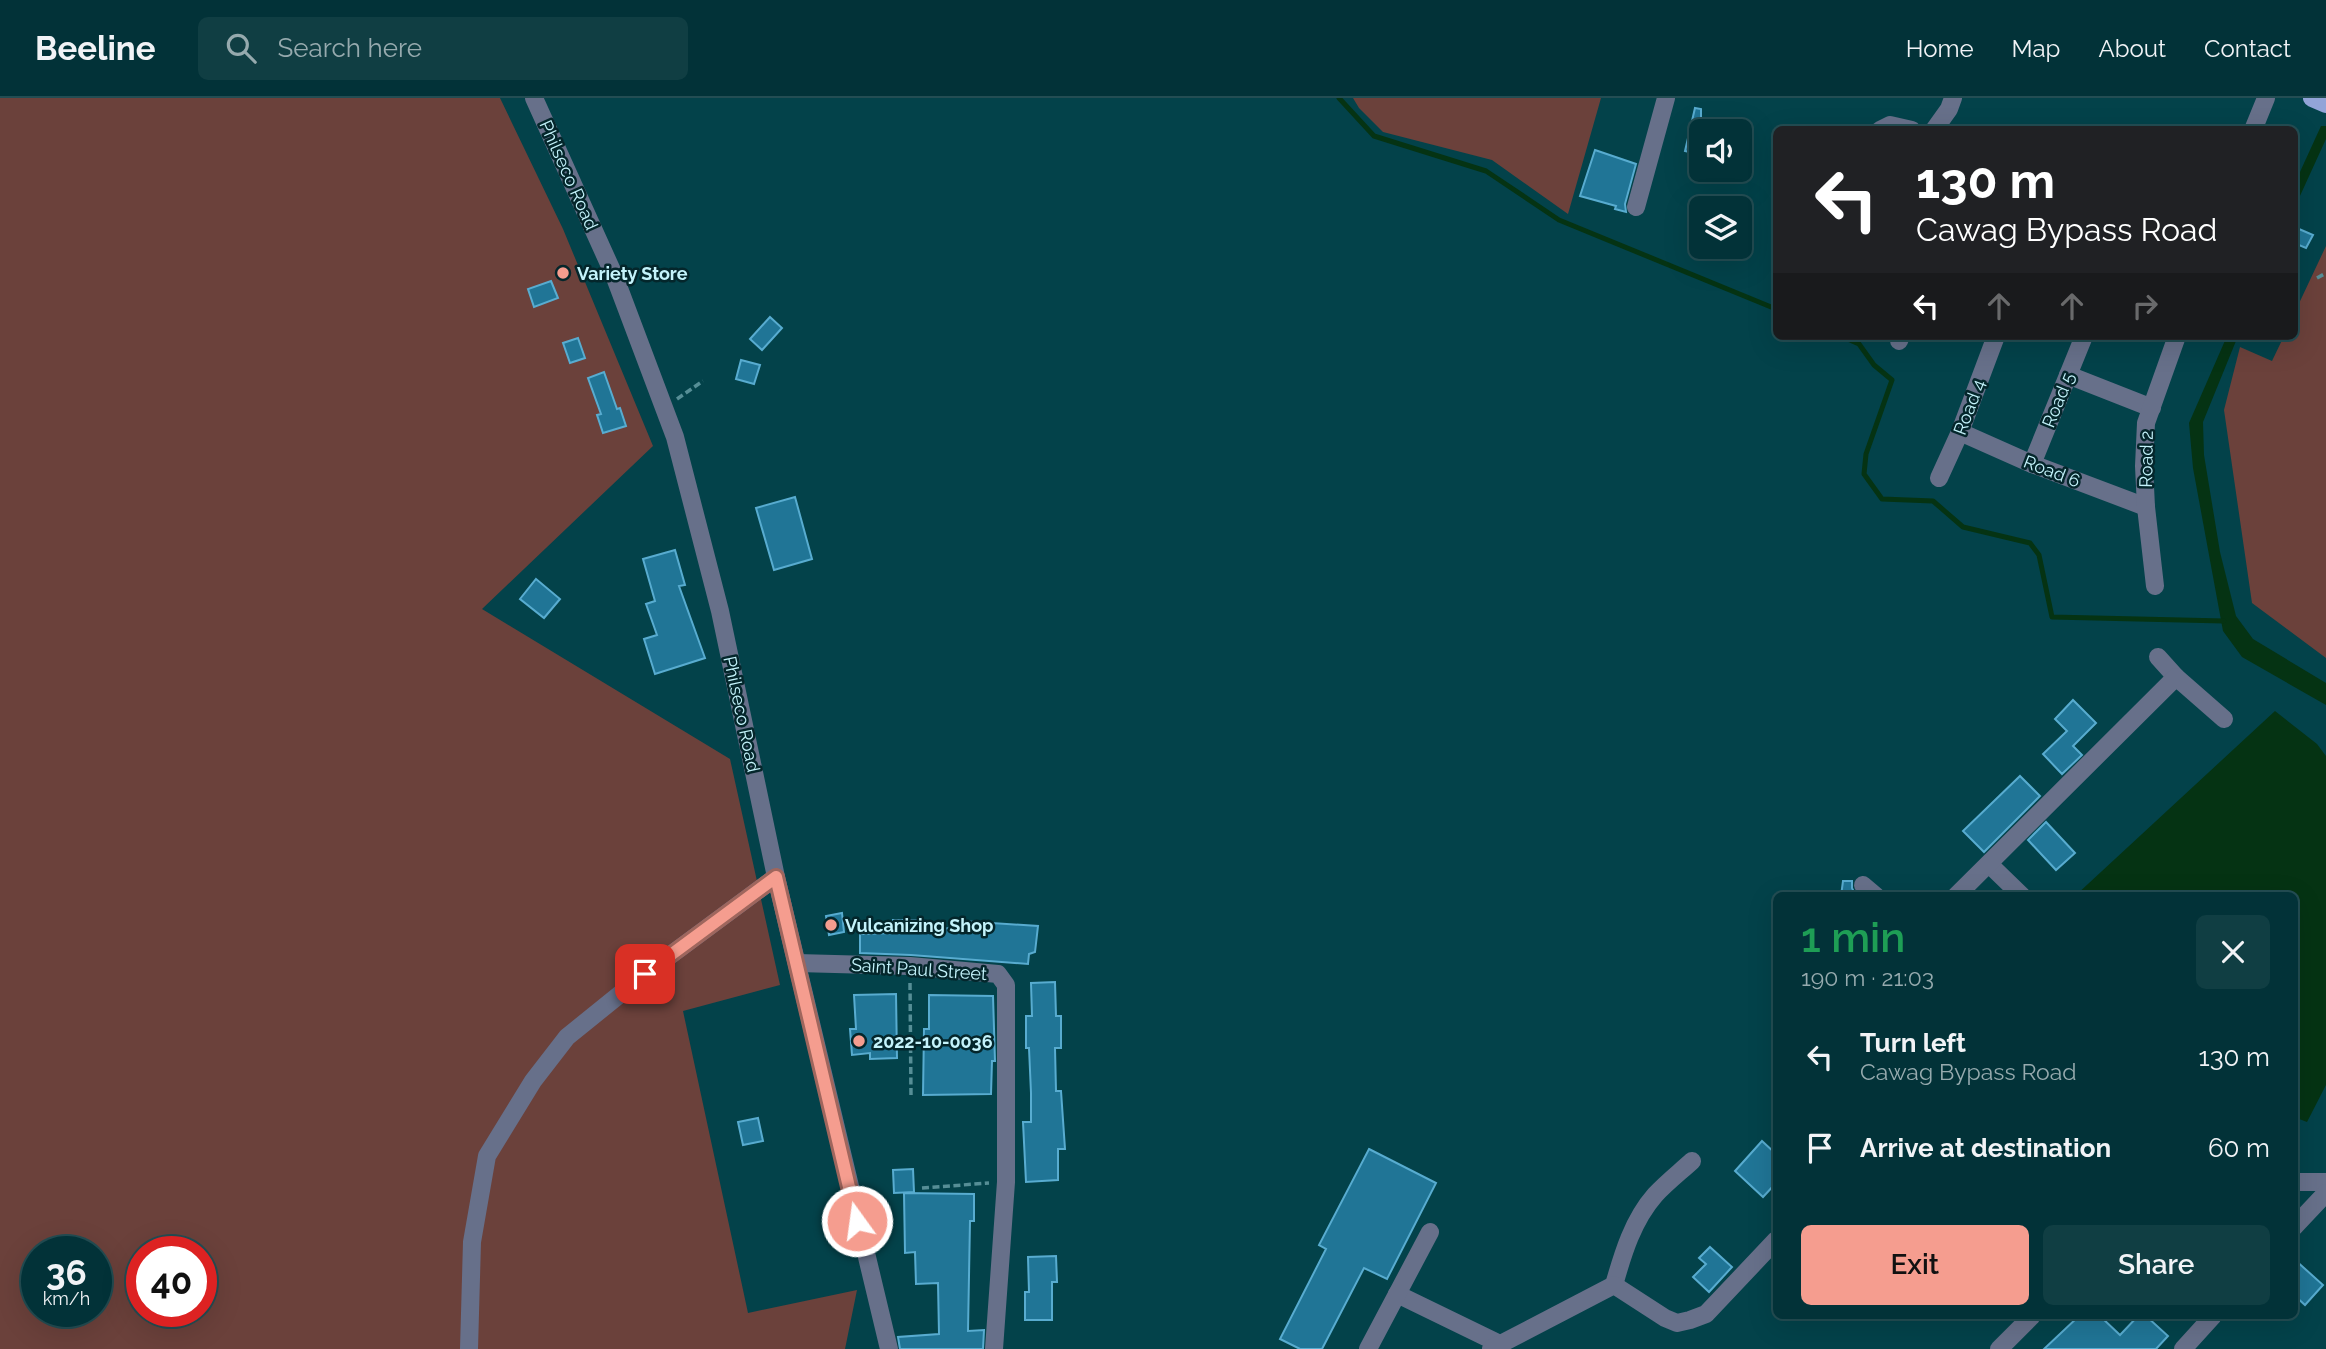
<!DOCTYPE html>
<meta charset="utf-8">
<style>
:root{--surface:#023238;--page:#103e43;--text:#f1f3f6;--muted:#96aaae;--line:#234d53;--accent:#f59d8f}
body{margin:0;font-family:Raleway,sans-serif;background:var(--page);color:var(--text);height:100vh;display:flex;flex-direction:column;font-size:26px;white-space:nowrap}
*{box-sizing:border-box;margin:0}
p{font-size:23px;color:var(--muted)}
.icon{flex:none;width:38px;height:38px;fill:none;stroke:currentColor;stroke-width:2;stroke-linecap:round;stroke-linejoin:round}
.map{position:relative;flex:1;overflow:hidden}
.drawer{position:absolute;left:1773px;top:794px;width:525px;height:427px;display:flex;flex-direction:column;background:var(--surface);border-radius:10px;box-shadow:0 7px 28px #0002,0 0 0 2px var(--line)}
.drawer>*{flex:none}
.guide{position:absolute;left:1773px;top:28px;width:525px;height:214px;border-radius:10px;box-shadow:0 7px 28px #0002,0 0 0 2px var(--line);background:#202124;color:#fff;overflow:hidden}
.controls{position:absolute;left:1689px;top:21px;display:grid;gap:14px}
.controls a{display:grid;place-items:center;width:63px;height:63px;border-radius:10px;background:var(--surface);box-shadow:0 7px 28px #0002,0 0 0 2px var(--line);font-size:35px}
.speed{position:absolute;left:21px;top:1138px;display:flex;gap:14px;font-size:35px;font-weight:700;text-align:center}
.speed>*{display:grid;place-content:center;width:91px;height:91px;border-radius:50%;background:var(--surface);box-shadow:0 7px 28px #0002,0 0 0 2px var(--line);line-height:1}
.speed small{font-size:18px;font-weight:400}
.speed .limit{border:10px solid #d22;background:#fff;color:#111}
.pin{position:absolute;display:grid;place-items:center;width:60px;height:60px;color:#fff;margin:-30px;border-radius:14px;box-shadow:0 4px 10px #0006}
.me{position:absolute;width:77px;margin:-38px;rotate:346deg;stroke-linejoin:round;filter:drop-shadow(0 0 5px #0008)}
.turn{display:flex;align-items:center;gap:24px;height:147px;padding:0 28px;font-size:32px}
.turn .icon{width:91px;height:91px;stroke-width:2.5}
.turn b{display:block;font-size:49px;line-height:60px}
.lanes{display:flex;align-items:center;height:66px;padding:0 28px;background:#0003;justify-content:center;gap:35px;direction:ltr}
.lanes .off{opacity:.35}
.round{display:grid;place-items:center;flex:none;width:74px;height:74px;border-radius:10px;background:var(--page)}
.summary{display:flex;align-items:center;justify-content:space-between;height:119px;padding:0 28px}
h1{font-size:42px;font-weight:600;line-height:52px;color:#1e9e55}
.button{display:flex;gap:14px;margin-top:auto;padding:14px 28px}
.button a{flex:1;height:80px;border-radius:10px;background:var(--accent);color:#111;font-size:28px;font-weight:600;line-height:80px;text-align:center}
.button a+a{background:var(--page);color:var(--text)}
ul{padding:0;list-style:none}
li{display:flex;align-items:center;gap:21px;height:91px;padding:0 28px}
li div{flex:1}
li b{display:block;font-size:26px}
li em{font-style:normal}
header{display:flex;align-items:center;gap:42px;box-sizing:border-box;height:98px;padding:0 35px;background:var(--surface);border-bottom:2px solid var(--line)}
header strong{font-size:33px}
nav{display:flex;gap:38px;margin-inline-start:auto;font-size:24px}
.search{width:490px;height:63px;background:var(--page);display:flex;align-items:center;gap:18px;box-sizing:border-box;padding:0 24px;border-radius:10px;color:var(--muted);font-size:26px}
.map>svg:first-child{display:block}
</style>
<header>
<strong>Beeline</strong>
<div class="search"><svg class="icon" aria-label="search" viewBox="0 0 24 24"><circle cx="10" cy="10" r="6"/><path d="M15 15l6 6"/></svg>Search here</div>
<nav><a>Home</a><a>Map</a><a>About</a><a>Contact</a></nav>
</header>
<div class="map">
<svg width="2326" height="1251" viewBox="0 0 2326 1251">
<rect width="100%" height="100%" fill="#03424a"/>
<g fill="#6b413b" fill-rule="evenodd">
<path d="M 0,0 L 500,0 L 563,131 L 653,348 L 482,511 L 730,661 L 780,887 L 683,913 L 748,1215 L 857,1192 L 845,1251 L 0,1251 ZM 37,1153 L 96,1153 L 96,1213 L 37,1213 ZM 142,1153 L 201,1153 L 201,1213 L 142,1213 Z"/>
<path d="M 1353,0 L 1601,0 L 1568,116 L 1492,62 L 1383,34 L 1359,10 Z"/>
<path d="M 2326,148 L 2326,560 L 2252,505 L 2224,312 L 2240,249 L 2272,263 L 2284,238 L 2294,238 L 2294,216 Z"/>
</g>
<g fill="#053313">
<path d="M 2321,28 L 2326,28 L 2326,41 L 2294,111 L 2294,87 Z"/>
<path d="M 2227,238 L 2238,238 L 2203,324 L 2204,357 L 2220,454 L 2236,518 L 2253,541 L 2326,585 L 2326,607 L 2242,559 L 2223,533 L 2193,370 L 2189,325 Z"/>
<path d="M 2275,613 L 2317,646 L 2326,658 L 2326,987 L 2307,1024 L 2294,1019 L 2294,798 L 2075,798 Z"/>
</g>
<g fill="none" stroke-linecap="round" stroke-linejoin="round">
<g stroke="#053313" stroke-width="5">
<path d="M 1339,0 L 1374,38 L 1486,73 L 1559,122 L 1776,211"/>
<path d="M 1841,238 L 1859,246 L 1874,267 L 1892,282 L 1866,356 L 1864,376 L 1882,401 L 1933,403 L 1963,429 L 2030,445 L 2039,457 L 2052,519 L 2224,523"/>
</g>
</g>
<g fill="#207596" stroke="#58acd0" stroke-width="2">
<path d="M 1695,10 L 1701,11 L 1701,57 L 1685,53 Z"/>
<path d="M 1595,52 L 1636,66 L 1625,106 L 1626,114 L 1615,111 L 1616,108 L 1580,98 Z"/>
<path d="M 2299,131 L 2313,137 L 2306,150 L 2294,145 Z"/>
<path d="M 551,183 L 558,200 L 534,209 L 528,191 Z"/>
<path d="M 770,219 L 782,230 L 762,252 L 750,241 Z"/>
<path d="M 578,240 L 585,260 L 570,265 L 563,245 Z"/>
<path d="M 741,262 L 760,267 L 754,286 L 736,281 Z"/>
<path d="M 604,274 L 617,311 L 620,310 L 626,328 L 603,335 L 597,317 L 601,316 L 588,280 Z"/>
<path d="M 795,399 L 812,461 L 774,472 L 756,410 Z"/>
<path d="M 675,452 L 685,487 L 679,488 L 705,560 L 655,576 L 644,541 L 657,537 L 646,506 L 655,503 L 643,461 Z"/>
<path d="M 536,481 L 560,501 L 544,520 L 520,501 Z"/>
<path d="M 2073,602 L 2096,625 L 2073,648 L 2082,657 L 2062,676 L 2043,656 L 2067,633 L 2055,621 Z"/>
<path d="M 2020,678 L 2040,698 L 1984,754 L 1963,733 Z"/>
<path d="M 2046,724 L 2075,755 L 2056,772 L 2028,742 Z"/>
<path d="M 1843,783 L 1852,783 L 1852,790 L 1856,798 L 1841,798 Z"/>
<path d="M 842,815 L 844,834 L 829,837 L 826,818 Z"/>
<path d="M 893,822 L 918,822 L 918,831 L 961,830 L 962,823 L 1038,828 L 1035,854 L 1029,856 L 1028,866 L 911,857 L 860,855 L 860,836 L 893,835 Z"/>
<path d="M 1055,884 L 1056,918 L 1061,918 L 1061,950 L 1055,950 L 1056,993 L 1061,993 L 1065,1051 L 1058,1051 L 1058,1082 L 1026,1084 L 1023,1024 L 1031,1024 L 1031,995 L 1029,950 L 1026,950 L 1026,918 L 1032,918 L 1031,885 Z"/>
<path d="M 896,896 L 897,960 L 870,961 L 870,955 L 852,957 L 850,931 L 856,931 L 854,897 Z"/>
<path d="M 929,897 L 993,898 L 995,963 L 992,963 L 991,996 L 923,997 L 924,931 L 929,931 Z"/>
<path d="M 758,1020 L 763,1043 L 743,1047 L 738,1024 Z"/>
<path d="M 1762,1043 L 1776,1056 L 1776,1085 L 1763,1099 L 1735,1073 Z"/>
<path d="M 1369,1051 L 1436,1085 L 1387,1181 L 1364,1170 L 1322,1251 L 1300,1251 L 1280,1241 L 1326,1151 L 1319,1147 Z"/>
<path d="M 913,1071 L 914,1094 L 894,1095 L 893,1072 Z"/>
<path d="M 904,1095 L 974,1096 L 974,1123 L 970,1123 L 968,1233 L 984,1232 L 983,1251 L 900,1251 L 898,1239 L 939,1236 L 938,1185 L 916,1186 L 915,1154 L 905,1155 Z"/>
<path d="M 1710,1149 L 1732,1169 L 1709,1194 L 1693,1179 L 1706,1166 L 1699,1160 Z"/>
<path d="M 1056,1158 L 1057,1184 L 1052,1184 L 1052,1222 L 1025,1222 L 1025,1194 L 1029,1194 L 1028,1159 Z"/>
<path d="M 2294,1161 L 2323,1187 L 2305,1207 L 2294,1197 Z"/>
<path d="M 2079,1218 L 2100,1218 L 2120,1237 L 2138,1218 L 2146,1218 L 2168,1238 L 2156,1251 L 2044,1251 Z"/>
</g>
<g fill="none" stroke-linecap="round" stroke-linejoin="round">
<g stroke="#568e96" stroke-width="3.5" stroke-dasharray="7 3.5" stroke-linecap="butt">
<path d="M 2317,180 L 2326,175"/>
<path d="M 677,301 L 703,283"/>
<path d="M 910,885 L 911,998"/>
<path d="M 922,1090 L 989,1085"/>
</g>
<g stroke="#67708a" stroke-width="18">
<path d="M 534,0 L 614,177 L 675,339 L 720,513 L 776,779 L 889,1251"/>
<path d="M 1880,32 L 1890,27 L 1912,32"/>
<path d="M 1934,32 L 1949,11 L 1953,0"/>
<path d="M 2253,32 L 2266,0"/>
<path d="M 1636,109 L 1666,0"/>
<path d="M 1899,243 L 1901,238"/>
<path d="M 2068,277 L 2152,310"/>
<path d="M 1960,334 L 2032,366 L 2146,409"/>
<path d="M 2032,366 L 2084,238"/>
<path d="M 1939,380 L 1960,334 L 1996,238"/>
<path d="M 2155,488 L 2146,409 L 2144,368 L 2146,325 L 2177,238"/>
<path d="M 2158,559 L 2176,579"/>
<path d="M 1990,767 L 2022,798"/>
<path d="M 1863,787 L 1876,798"/>
<path d="M 1956,798 L 2176,579 L 2224,621"/>
<path d="M 797,865 L 910,868 L 998,876 L 1006,887 L 1006,1084 L 994,1251"/>
<path d="M 2294,1084 L 2326,1084"/>
<path d="M 2294,1129 L 2326,1095"/>
<path d="M 1614,1187 C 1623,1155 1633,1122 1655,1097 C 1666,1085 1680,1074 1692,1063"/>
<path d="M 1397,1196 L 1500,1246"/>
<path d="M 469,1251 L 472,1144 L 487,1058 L 533,983 L 567,939 L 645,876 L 776,779"/>
<path d="M 1368,1251 L 1430,1134"/>
<path d="M 1491,1251 L 1614,1187 L 1665,1220 L 1677,1225 L 1690,1222 L 1706,1216 L 1776,1142"/>
<path d="M 1999,1251 L 2032,1218"/>
<path d="M 2183,1251 L 2213,1218"/>
</g>
<path stroke="#92a4d8" stroke-width="18" d="M 2312,0 L 2326,6"/>
</g>
<g fill="none" stroke-linecap="round" stroke-linejoin="round">
<g stroke="#9f665d" stroke-width="18">
<path id="route" d="M 645,876 L 776,779 L 857,1123"/>
</g>
<use href="#route" stroke="#f59d8f" stroke-width="12"/>
</g>
<g fill="#f59d8f" stroke="#04262b" stroke-width="2.5">
<circle cx="563" cy="175" r="7"/>
<circle cx="831" cy="827" r="7"/>
<circle cx="859" cy="943" r="7"/>
</g>
<g text-anchor="middle" dominant-baseline="central" stroke-width="5" stroke-linejoin="round" paint-order="stroke">
<g font-size="18" fill="#c4f3fb" stroke="#04262b">
<text transform="translate(569 77) rotate(66)">Philseco Road</text>
<text transform="translate(2058 302) rotate(-68)">Road 5</text>
<text transform="translate(1969 309) rotate(-69)">Road 4</text>
<text transform="translate(2146 361) rotate(-89)">Road 2</text>
<text transform="translate(2052 373) rotate(21)">Road 6</text>
<text transform="translate(742 616) rotate(78)">Philseco Road</text>
<text transform="translate(919 871) rotate(4)">Saint Paul Street</text>
</g>
<g font-size="18" font-weight="bold" fill="#c4f3fb" stroke="#04262b" text-anchor="start">
<text x="577" y="175">Variety Store</text>
<text x="845" y="827">Vulcanizing Shop</text>
<text x="873" y="943">2022-10-0036</text>
</g>
</g>
</svg>
<div class="controls">
<a><svg class="icon" aria-label="sound" viewBox="0 0 24 24"><path d="M4 9h4l5-4v14l-5-4H4zM17 9q2 3 0 6"/></svg></a>
<a><svg class="icon" aria-label="layers" viewBox="0 0 24 24"><path d="M12 4l9 5-9 5-9-5zM3 14l9 5 9-5"/></svg></a>
</div>
<div class="speed"><div>36<small>km/h</small></div><div class="limit">40</div></div>
<div class="pin" style="left:645px;top:876px;background:#d93025"><svg class="icon" aria-label="arrive" viewBox="0 0 24 24"><path d="M6 21V4h12l-3 4 3 4H6"/></svg></div>
<svg class="me" style="left:857px;top:1123px" viewBox="-20 -20 40 40"><circle r="17" fill="#f59d8f" stroke="#fff" stroke-width="3"/><path d="M0-11L8 9 0 5-8 9z" fill="#fff"/></svg>
<div class="guide">
<div class="turn"><svg class="icon" aria-label="left" viewBox="0 0 24 24"><path d="M17 20v-9H6M10 6l-5 5 5 5"/></svg><div><b>130 m</b>Cawag Bypass Road</div></div>
<div class="lanes"><svg class="icon" aria-label="left" viewBox="0 0 24 24"><path d="M17 20v-9H6M10 6l-5 5 5 5"/></svg><svg class="icon off" aria-label="ahead" viewBox="0 0 24 24"><path d="M12 20V5M6 11l6-6 6 6"/></svg><svg class="icon off" aria-label="ahead" viewBox="0 0 24 24"><path d="M12 20V5M6 11l6-6 6 6"/></svg><svg class="icon off" aria-label="right" viewBox="0 0 24 24"><path d="M7 20v-9h11M14 6l5 5-5 5"/></svg></div>
</div>
<section class="drawer">
<div class="summary"><div><h1>1 min</h1><p>190 m · 21:03</p></div><a class="round"><svg class="icon" aria-label="close" viewBox="0 0 24 24"><path d="M6 6l12 12M18 6L6 18"/></svg></a></div>
<ul>
<li><svg class="icon" aria-label="left" viewBox="0 0 24 24"><path d="M17 20v-9H6M10 6l-5 5 5 5"/></svg><div><b>Turn left</b><p>Cawag Bypass Road</p></div><em>130 m</em></li>
<li><svg class="icon" aria-label="arrive" viewBox="0 0 24 24"><path d="M6 21V4h12l-3 4 3 4H6"/></svg><div><b>Arrive at destination</b></div><em>60 m</em></li>
</ul>
<div class="button"><a>Exit</a><a>Share</a></div>
</section>
</div>
